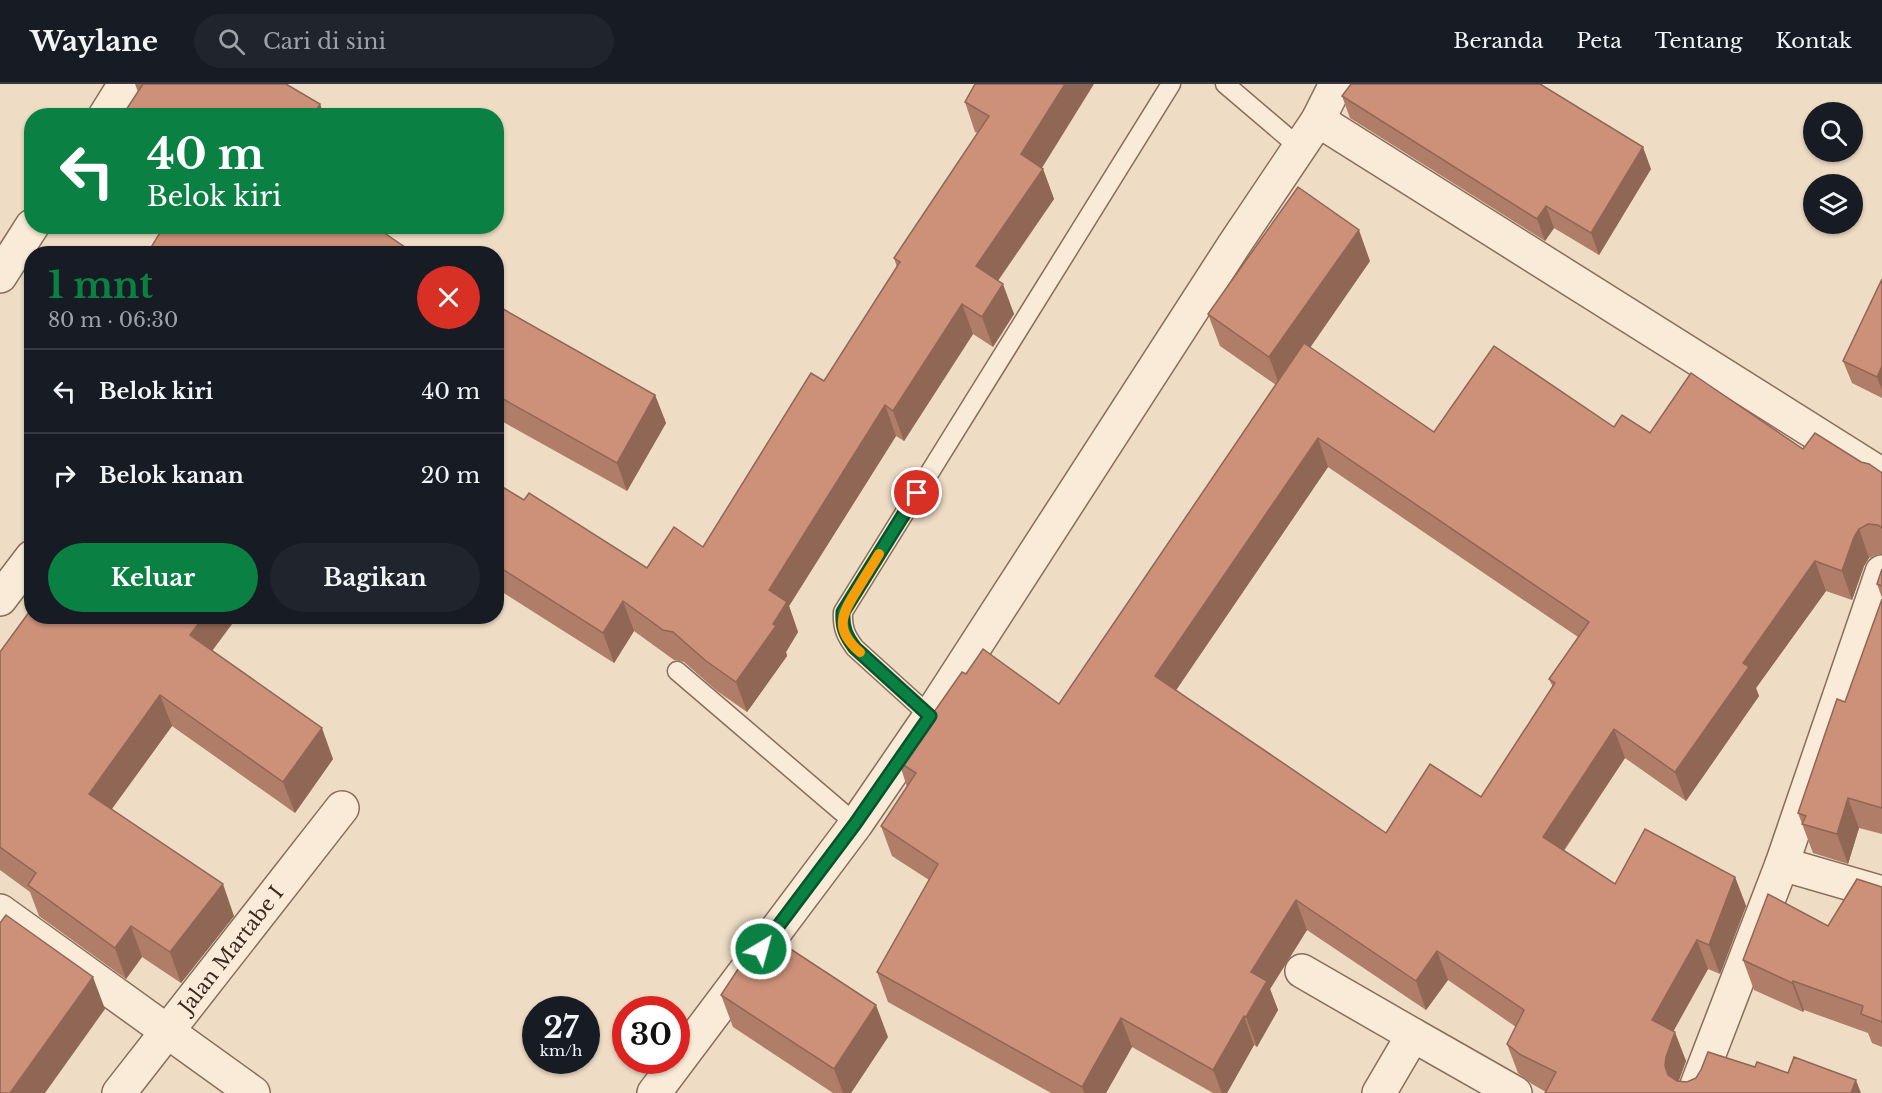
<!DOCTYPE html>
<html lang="id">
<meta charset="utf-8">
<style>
:root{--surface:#171b24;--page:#20242c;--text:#f1f3f6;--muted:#9ea1a6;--line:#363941;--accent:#0b8043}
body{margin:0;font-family:"Libre Baskerville",serif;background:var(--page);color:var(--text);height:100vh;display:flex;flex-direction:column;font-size:22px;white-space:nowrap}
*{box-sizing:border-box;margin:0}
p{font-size:20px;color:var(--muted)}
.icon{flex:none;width:33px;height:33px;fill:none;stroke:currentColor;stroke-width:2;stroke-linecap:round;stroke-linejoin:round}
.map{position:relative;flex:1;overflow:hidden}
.details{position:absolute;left:24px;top:162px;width:480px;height:378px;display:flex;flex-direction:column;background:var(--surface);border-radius:24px;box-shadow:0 2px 4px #0004}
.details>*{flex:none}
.top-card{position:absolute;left:24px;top:24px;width:480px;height:126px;border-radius:24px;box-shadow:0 2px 4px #0004;background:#0b8043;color:#fff;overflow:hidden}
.controls{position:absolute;left:1803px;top:18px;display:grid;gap:12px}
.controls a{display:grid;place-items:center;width:60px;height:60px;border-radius:50%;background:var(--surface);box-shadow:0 2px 4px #0004;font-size:30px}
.speed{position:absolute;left:522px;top:912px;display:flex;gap:12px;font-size:30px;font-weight:700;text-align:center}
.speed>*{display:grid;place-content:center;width:78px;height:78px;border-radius:50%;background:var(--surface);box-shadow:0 2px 4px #0004;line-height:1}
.speed small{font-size:15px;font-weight:400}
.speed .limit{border:9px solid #d22;background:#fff;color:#111}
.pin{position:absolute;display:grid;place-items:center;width:51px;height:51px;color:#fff;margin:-26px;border:3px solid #fff;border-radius:50%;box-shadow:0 2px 6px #0007}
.me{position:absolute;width:66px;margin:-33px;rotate:37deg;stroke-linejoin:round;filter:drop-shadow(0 0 4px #0008)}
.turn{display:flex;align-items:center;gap:21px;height:126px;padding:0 24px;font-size:27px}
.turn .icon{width:78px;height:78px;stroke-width:2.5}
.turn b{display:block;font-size:42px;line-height:51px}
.round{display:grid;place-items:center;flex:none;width:63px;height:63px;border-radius:32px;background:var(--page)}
.overview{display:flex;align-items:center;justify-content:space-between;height:102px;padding:0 24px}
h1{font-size:36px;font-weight:800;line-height:45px;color:var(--accent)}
.primary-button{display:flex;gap:12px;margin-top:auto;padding:12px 24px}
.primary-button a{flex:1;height:69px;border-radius:36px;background:var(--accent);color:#fff;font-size:24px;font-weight:800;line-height:69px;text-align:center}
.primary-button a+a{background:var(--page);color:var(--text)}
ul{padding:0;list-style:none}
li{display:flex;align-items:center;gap:18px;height:84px;padding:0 24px;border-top:2px solid var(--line)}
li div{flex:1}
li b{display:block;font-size:22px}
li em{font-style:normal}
header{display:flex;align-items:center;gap:36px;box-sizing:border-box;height:84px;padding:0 30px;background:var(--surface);border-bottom:2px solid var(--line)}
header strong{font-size:28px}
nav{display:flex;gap:33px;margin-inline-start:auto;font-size:21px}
.search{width:420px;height:54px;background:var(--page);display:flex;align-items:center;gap:15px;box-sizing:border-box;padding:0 21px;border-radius:33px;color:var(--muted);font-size:22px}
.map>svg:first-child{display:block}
</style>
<header>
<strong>Waylane</strong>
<div class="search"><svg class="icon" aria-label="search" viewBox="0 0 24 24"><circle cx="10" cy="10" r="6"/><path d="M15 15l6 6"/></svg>Cari di sini</div>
<nav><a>Beranda</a><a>Peta</a><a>Tentang</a><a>Kontak</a></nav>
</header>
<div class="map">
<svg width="1882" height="1009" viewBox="0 0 1882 1009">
<rect width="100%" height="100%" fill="#eedcc4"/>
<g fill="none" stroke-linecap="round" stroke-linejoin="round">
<g stroke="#896d5a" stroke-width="21">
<g id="lane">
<path d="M 1225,0 L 1299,63"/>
<path d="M 677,587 L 856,740"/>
<path d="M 930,632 L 855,564 C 846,552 842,544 843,528 L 1171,0"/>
</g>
</g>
<g stroke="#896d5a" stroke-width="36">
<g id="street">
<path d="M 105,32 L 125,0"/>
<path d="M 1318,36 L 1882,391"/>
<path d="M 0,192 L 32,142"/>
<path d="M 0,515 L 32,473"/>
<path d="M 1782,780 L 1882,809"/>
<path d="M 0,827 L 253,1009"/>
<path d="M 1302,887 L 1413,951 L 1379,1009"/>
<path d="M 1413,951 L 1515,1009"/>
<path id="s1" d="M 119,1009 L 342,724"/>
<path d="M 654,1009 L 856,740 L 930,632 L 1234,161 L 1318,36 L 1336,0"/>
<path d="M 1694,1009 L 1782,780 L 1882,488"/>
</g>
</g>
<use href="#lane" stroke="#f9ebd7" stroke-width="18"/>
<use href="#street" stroke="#f9ebd7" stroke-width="33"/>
</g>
<g fill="#b07d68" fill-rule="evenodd">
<path d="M 135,0 L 286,0 L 320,20 L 324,32 L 122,32 L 138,8 Z"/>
<path d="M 975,0 L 1043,85 L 1054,115 L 998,197 L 1014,230 L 993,263 L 973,250 L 904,357 L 896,352 L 789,522 L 798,548 L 786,568 L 787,572 L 747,628 L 717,607 L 684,578 L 674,576 L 634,547 L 614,579 L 496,504 L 496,399 L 524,416 L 647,484 L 703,463 L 824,297 L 897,183 L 894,174 L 978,49 L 975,48 L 965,18 Z"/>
<path d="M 1542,0 L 1543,2 L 1651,85 L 1599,171 L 1554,144 L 1545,157 L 1350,34 L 1342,12 Z"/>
<path d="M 155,142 L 374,142 L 415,170 L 147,170 L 161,147 Z"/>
<path d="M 1370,177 L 1310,264 L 1434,348 L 1614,343 L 1650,349 L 1803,365 L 1861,378 L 1882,389 L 1882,470 L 1879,470 L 1869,474 L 1864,482 L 1852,516 L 1826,507 L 1756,604 L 1759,612 L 1686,717 L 1625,674 L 1564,767 L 1615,800 L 1735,793 L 1746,822 L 1720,890 L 1708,885 L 1673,947 L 1686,977 L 1678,997 L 1687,998 L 1755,983 L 1788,989 L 1856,996 L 1546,1008 L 1532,1000 L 1518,989 L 1507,960 L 1516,943 L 1448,896 L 1426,926 L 1307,846 L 1270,905 L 1278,926 L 1257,963 L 1254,961 L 1227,1009 L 1213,1009 L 1132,963 L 1106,1009 L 1051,1009 L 888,918 L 877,888 L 929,796 L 892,772 L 881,742 L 907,703 L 899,678 L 966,590 L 1059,620 L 1276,301 L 1220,262 L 1208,230 ZM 1328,383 L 1578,553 L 1549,595 L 1553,603 L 1481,713 L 1386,749 L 1176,606 Z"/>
<path d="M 1882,195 L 1882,314 L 1852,299 L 1843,277 Z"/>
<path d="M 496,221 L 655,311 L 666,339 L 627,407 L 496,334 Z"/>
<path d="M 1882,485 L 1882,514 L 1877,500 Z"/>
<path d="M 1882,515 L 1882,750 L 1859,744 L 1848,780 L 1813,769 L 1798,729 L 1845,618 Z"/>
<path d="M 213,567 L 333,675 L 295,729 L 172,642 L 112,725 L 234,832 L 181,899 L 142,873 L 126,895 L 39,832 L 30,808 L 0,786 L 0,568 Z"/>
<path d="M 1882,803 L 1882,963 L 1872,959 L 1868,949 L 1804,926 L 1803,928 L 1754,906 L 1743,876 L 1828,842 Z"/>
<path d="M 721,911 L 888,953 L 851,1009 L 833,1009 L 733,943 Z"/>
</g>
<g fill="#906655">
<path d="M 1065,0 L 1094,0 L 1032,100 L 1021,70 Z"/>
<path d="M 320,20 L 324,32 L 313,32 Z"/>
<path d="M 1643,63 L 1651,85 L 1599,171 L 1591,149 Z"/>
<path d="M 1043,85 L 1054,115 L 987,212 L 976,182 Z"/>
<path d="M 1546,122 L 1554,144 L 1545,157 L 1537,135 Z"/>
<path d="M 1359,146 L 1370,177 L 1281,305 L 1269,273 Z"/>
<path d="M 236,163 L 238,170 L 232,170 Z"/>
<path d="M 1003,200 L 1014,230 L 993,263 L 982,233 Z"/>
<path d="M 962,220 L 973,250 L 904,357 L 893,327 Z"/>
<path d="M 1882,282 L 1882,306 L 1877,293 Z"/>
<path d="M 655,311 L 666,339 L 627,407 L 617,379 Z"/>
<path d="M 885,321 L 896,352 L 789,522 L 798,548 L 786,568 L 787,572 L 747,628 L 736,598 L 773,540 L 769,506 Z"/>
<path d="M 1318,354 L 1328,383 L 1166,621 L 1155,592 Z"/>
<path d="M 1859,445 L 1869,474 L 1864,482 L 1852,516 L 1842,487 L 1854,453 Z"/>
<path d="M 1815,477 L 1826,507 L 1756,604 L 1759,612 L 1686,717 L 1675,688 L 1743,579 Z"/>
<path d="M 623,517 L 634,547 L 614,579 L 603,549 Z"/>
<path d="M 204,532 L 238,532 L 201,582 L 190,551 Z"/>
<path d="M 160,611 L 172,642 L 100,741 L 89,710 Z"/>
<path d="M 322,644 L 333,675 L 295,729 L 283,698 Z"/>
<path d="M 1614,645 L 1625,674 L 1553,782 L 1543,753 Z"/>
<path d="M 1848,714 L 1859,744 L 1848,780 L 1837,750 Z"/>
<path d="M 1735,793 L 1746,822 L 1720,890 L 1709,861 Z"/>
<path d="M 223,800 L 234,832 L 181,899 L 170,868 Z"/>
<path d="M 1296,816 L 1307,846 L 1270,905 L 1278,926 L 1257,963 L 1246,933 L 1251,888 Z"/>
<path d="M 131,842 L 142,873 L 126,895 L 115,864 Z"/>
<path d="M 1697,856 L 1708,885 L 1663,966 L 1652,936 Z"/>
<path d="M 1437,867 L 1448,896 L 1426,926 L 1416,897 Z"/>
<path d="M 93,893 L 105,925 L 45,1009 L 10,1009 Z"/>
<path d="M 1793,897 L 1804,926 L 1803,928 L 1792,899 Z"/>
<path d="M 876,921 L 888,953 L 851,1009 L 843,1009 L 834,985 Z"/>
<path d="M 1244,932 L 1254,961 L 1227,1009 L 1222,1009 L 1213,986 Z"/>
<path d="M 1121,934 L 1132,963 L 1106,1009 L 1084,1009 L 1082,1003 Z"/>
<path d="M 1675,948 L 1686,977 L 1677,1002 L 1676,1009 L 1665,982 L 1666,973 Z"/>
<path d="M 1856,996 L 1861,1009 L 1851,1009 Z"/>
</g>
<g fill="#cd9179" stroke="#906655" stroke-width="1.5" fill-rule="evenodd">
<path d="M 143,0 L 286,0 L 320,20 L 313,32 L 122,32 Z"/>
<path d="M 975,0 L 1065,0 L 1021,70 L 1043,85 L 976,182 L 1003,200 L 982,233 L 962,220 L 893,327 L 885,321 L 769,506 L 787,518 L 773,540 L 776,542 L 736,598 L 706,577 L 673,548 L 663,546 L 623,517 L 603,549 L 496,481 L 496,399 L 524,416 L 529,409 L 647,484 L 674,443 L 703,463 L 811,289 L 824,297 L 900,178 L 894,174 L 989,32 L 965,18 Z"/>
<path d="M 1351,0 L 1540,0 L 1643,63 L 1591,149 L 1546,122 L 1537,135 L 1342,12 Z"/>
<path d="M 1298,103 L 1359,146 L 1269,273 L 1208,230 Z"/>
<path d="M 164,142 L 374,142 L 415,170 L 245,170 L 236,163 L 232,170 L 147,170 Z"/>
<path d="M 1882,195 L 1882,282 L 1877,293 L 1843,277 Z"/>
<path d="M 496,221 L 655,311 L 617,379 L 496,311 Z"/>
<path d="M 1304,259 L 1434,348 L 1494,262 L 1614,343 L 1622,331 L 1650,349 L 1691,289 L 1803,365 L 1815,349 L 1861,378 L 1869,380 L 1882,389 L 1882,444 L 1878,441 L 1868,440 L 1859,445 L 1854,453 L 1842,487 L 1815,477 L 1743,579 L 1749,583 L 1675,688 L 1614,645 L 1543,753 L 1615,800 L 1645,745 L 1735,793 L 1709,861 L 1697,856 L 1652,936 L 1675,948 L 1666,973 L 1665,982 L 1668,991 L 1677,997 L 1687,998 L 1696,994 L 1701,986 L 1708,968 L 1755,983 L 1757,978 L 1788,989 L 1794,973 L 1856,996 L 1851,1009 L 1545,1009 L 1556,988 L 1521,971 L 1507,960 L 1524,926 L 1437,867 L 1416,897 L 1296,816 L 1251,888 L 1267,897 L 1246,933 L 1244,932 L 1213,986 L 1121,934 L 1082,1003 L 877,888 L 938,780 L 881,742 L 916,689 L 899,678 L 962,588 L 966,590 L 983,565 L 1059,620 ZM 1318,354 L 1589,538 L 1549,595 L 1555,599 L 1481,713 L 1430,680 L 1386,749 L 1155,592 Z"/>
<path d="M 1882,485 L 1882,502 L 1877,500 Z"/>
<path d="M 1882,515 L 1882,724 L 1848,714 L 1837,750 L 1802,740 L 1806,732 L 1798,729 L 1837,615 L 1845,618 Z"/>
<path d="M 32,524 L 32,532 L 204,532 L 190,551 L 322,644 L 283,698 L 160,611 L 89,710 L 223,800 L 170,868 L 131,842 L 115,864 L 28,801 L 36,789 L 0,763 L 0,568 Z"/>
<path d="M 1857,795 L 1882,803 L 1882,938 L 1861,930 L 1863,922 L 1793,897 L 1792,899 L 1743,876 L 1768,810 L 1828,842 Z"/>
<path d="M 6,831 L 93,893 L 10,1009 L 0,1009 L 0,839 Z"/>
<path d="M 763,847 L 876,921 L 834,985 L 721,911 Z"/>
</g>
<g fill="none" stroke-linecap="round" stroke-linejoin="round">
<g stroke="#07532c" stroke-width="15">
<path id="route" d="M 761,865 L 855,740 L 930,632 L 855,564 C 846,552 842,544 843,528 L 917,409"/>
</g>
<use href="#route" stroke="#0b8043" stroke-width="10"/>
<path stroke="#f59e0b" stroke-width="10" d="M 860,568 C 834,546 841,531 857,506 C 864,494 872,482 879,470"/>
</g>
<g text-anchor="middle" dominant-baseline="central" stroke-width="4.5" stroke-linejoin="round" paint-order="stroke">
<g font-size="20" fill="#39281e" stroke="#f6e7d3">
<text stroke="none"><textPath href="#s1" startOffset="182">Jalan Martabe I</textPath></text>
</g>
</g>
</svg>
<div class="controls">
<a><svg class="icon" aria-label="search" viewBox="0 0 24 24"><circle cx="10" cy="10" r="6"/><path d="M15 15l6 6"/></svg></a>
<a><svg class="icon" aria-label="layers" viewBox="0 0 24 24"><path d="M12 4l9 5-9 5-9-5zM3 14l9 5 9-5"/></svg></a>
</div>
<div class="speed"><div>27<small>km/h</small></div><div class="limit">30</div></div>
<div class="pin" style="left:917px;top:409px;background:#d93025"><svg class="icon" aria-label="arrive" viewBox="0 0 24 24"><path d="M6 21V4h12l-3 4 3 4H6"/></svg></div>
<svg class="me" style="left:761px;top:865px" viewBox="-20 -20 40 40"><circle r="17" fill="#0b8043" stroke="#fff" stroke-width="3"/><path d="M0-11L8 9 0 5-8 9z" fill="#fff"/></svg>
<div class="top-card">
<div class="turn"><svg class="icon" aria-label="left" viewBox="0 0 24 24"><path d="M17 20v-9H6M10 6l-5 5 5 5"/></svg><div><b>40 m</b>Belok kiri</div></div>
</div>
<section class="details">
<div class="overview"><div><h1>1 mnt</h1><p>80 m · 06:30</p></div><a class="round" style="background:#d93025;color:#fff"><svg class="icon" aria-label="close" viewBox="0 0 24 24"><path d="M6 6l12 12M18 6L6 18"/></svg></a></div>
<ul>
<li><svg class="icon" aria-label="left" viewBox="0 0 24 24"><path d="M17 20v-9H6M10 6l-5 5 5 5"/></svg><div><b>Belok kiri</b></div><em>40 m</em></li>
<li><svg class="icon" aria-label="right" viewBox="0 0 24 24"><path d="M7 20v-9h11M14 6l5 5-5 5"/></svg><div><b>Belok kanan</b></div><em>20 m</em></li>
</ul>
<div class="primary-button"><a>Keluar</a><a>Bagikan</a></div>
</section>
</div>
